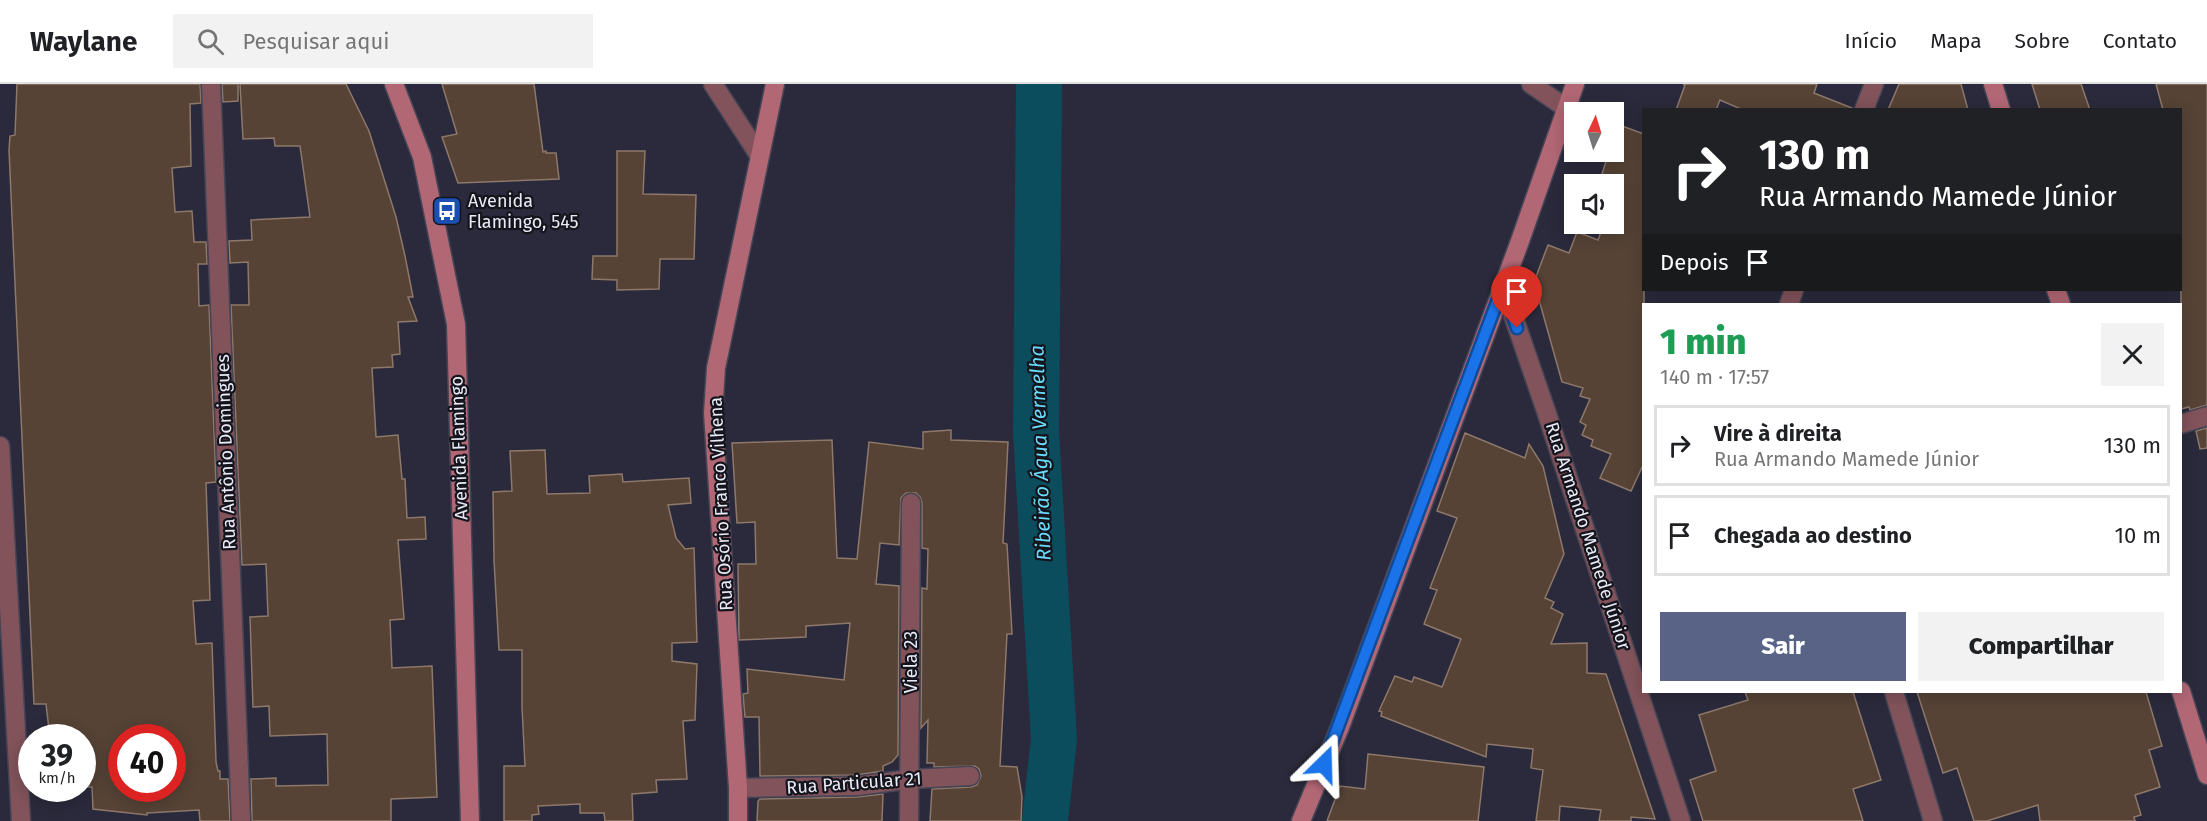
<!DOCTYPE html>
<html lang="pt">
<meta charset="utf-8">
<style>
:root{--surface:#fff;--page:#f2f2f2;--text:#202124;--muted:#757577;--line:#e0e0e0;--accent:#586386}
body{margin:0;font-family:"Fira Sans",sans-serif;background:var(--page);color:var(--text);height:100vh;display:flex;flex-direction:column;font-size:22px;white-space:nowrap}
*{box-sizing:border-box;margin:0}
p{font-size:20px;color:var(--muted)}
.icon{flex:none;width:33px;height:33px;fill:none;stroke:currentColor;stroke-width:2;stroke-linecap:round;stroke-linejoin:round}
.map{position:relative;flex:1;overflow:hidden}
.sheet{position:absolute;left:1642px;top:219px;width:540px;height:390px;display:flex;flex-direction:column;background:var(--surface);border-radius:0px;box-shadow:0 3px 15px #0003}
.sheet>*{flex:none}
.guide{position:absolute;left:1642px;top:24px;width:540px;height:183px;border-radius:0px;box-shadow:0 3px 15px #0003;background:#202124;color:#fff;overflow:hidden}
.needle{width:39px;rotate:4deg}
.fabs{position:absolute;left:1564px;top:18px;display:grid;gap:12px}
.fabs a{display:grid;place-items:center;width:60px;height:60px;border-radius:0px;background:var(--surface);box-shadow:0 3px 15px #0003;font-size:30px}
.speed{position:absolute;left:18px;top:640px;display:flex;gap:12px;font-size:30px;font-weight:700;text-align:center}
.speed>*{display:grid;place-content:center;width:78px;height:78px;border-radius:50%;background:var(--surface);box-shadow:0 3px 15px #0003;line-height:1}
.speed small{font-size:15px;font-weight:400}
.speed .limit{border:9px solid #d22;background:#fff;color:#111}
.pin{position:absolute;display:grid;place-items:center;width:51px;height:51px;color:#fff;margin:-62px -26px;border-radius:50% 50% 50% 0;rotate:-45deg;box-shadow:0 0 6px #0007}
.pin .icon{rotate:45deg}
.me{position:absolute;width:66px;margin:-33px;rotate:22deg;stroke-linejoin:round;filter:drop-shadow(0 0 4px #0008)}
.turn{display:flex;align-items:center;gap:21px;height:126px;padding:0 18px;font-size:27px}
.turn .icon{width:78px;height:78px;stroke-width:2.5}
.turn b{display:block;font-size:42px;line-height:51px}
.then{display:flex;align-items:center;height:57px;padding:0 18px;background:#0003;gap:12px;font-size:22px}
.round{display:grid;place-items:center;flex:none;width:63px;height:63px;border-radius:0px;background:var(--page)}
.head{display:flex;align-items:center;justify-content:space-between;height:102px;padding:0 18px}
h1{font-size:36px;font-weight:800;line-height:45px;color:#1e9e55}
.action{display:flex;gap:12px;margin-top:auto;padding:12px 18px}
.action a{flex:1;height:69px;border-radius:0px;background:var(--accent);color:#fff;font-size:24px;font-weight:800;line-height:69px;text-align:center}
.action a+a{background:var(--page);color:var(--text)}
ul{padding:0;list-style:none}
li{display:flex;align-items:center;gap:18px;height:81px;margin:0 12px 9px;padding:0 6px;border:3px solid var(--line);border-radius:0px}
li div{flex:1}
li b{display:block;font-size:22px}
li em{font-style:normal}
header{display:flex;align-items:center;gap:36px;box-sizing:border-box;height:84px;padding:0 30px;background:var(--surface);border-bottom:2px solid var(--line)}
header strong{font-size:28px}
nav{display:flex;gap:33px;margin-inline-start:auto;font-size:21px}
.search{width:420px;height:54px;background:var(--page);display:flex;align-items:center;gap:15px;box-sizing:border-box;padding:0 21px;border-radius:0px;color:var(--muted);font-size:22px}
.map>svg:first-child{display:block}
</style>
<header>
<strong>Waylane</strong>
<div class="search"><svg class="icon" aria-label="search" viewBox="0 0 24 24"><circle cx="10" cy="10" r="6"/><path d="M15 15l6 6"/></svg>Pesquisar aqui</div>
<nav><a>Início</a><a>Mapa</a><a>Sobre</a><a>Contato</a></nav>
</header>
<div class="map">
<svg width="2207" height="737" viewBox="0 0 2207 737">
<rect width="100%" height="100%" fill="#2b2a3c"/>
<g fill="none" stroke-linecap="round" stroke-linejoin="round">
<path stroke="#0c4d5d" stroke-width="46" d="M 1039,0 L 1036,348 L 1054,655 L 1045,737"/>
</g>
<g fill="#564336" stroke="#8d786a" stroke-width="1.5" fill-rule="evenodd">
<path d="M 17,0 L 200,0 L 201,19 L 190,20 L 191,82 L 172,84 L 175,128 L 192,127 L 194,158 L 206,158 L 207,180 L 198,180 L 199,222 L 209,221 L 216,398 L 206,399 L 210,516 L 193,517 L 196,560 L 212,559 L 216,678 L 218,687 L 220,687 L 220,695 L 228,695 L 230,737 L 200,737 L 199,726 L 147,729 L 147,731 L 93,725 L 92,703 L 82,703 L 82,654 L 50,654 L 46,620 L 34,620 L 9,66 L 10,52 L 15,51 ZM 122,654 L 172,654 L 172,705 L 122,705 Z"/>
<path d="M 222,0 L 238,0 L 238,17 L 223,18 Z"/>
<path d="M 240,0 L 346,0 L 369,47 L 396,133 L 405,172 L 413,213 L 408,213 L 417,237 L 398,238 L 400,270 L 392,271 L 393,283 L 372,284 L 376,353 L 398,351 L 402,395 L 405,395 L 407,434 L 425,433 L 426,455 L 398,456 L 404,535 L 390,536 L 392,584 L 432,582 L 437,713 L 391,715 L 391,737 L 252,737 L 251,695 L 276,694 L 276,702 L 328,701 L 327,650 L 270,652 L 269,622 L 253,623 L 250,533 L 268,532 L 266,480 L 242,481 L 231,221 L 249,221 L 248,178 L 230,179 L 229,157 L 252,156 L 251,136 L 310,133 L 300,62 L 275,62 L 274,54 L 243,55 Z"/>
<path d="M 442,0 L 534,0 L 543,68 L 546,67 L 546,69 L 556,69 L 559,95 L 458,99 L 442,53 L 457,50 Z"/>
<path d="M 1683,0 L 1817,0 L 1814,9 L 1852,24 L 1852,26 L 1743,26 L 1720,16 L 1716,26 L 1676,26 L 1685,1 Z"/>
<path d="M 1899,0 L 1961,0 L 1968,26 L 1888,26 Z"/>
<path d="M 2032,0 L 2081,0 L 2090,26 L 2040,26 Z"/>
<path d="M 2156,0 L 2207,0 L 2207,321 L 2190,326 L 2189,323 L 2181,325 L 2181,26 L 2163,26 Z"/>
<path d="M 1614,39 L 1644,50 L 1644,379 L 1631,407 L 1600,394 L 1611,370 L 1591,362 L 1593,356 L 1582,351 L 1586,341 L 1580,338 L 1590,315 L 1580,312 L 1583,304 L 1562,298 L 1534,198 L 1548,161 L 1569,169 L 1577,148 L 1598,156 L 1604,140 L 1614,140 L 1614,94 L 1602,90 L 1609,68 L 1614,68 Z"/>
<path d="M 617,67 L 645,67 L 643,110 L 696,111 L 694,175 L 660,175 L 659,205 L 617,206 L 617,196 L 592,195 L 593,172 L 617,172 Z"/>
<path d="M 2207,344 L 2207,364 L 2200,365 L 2196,347 Z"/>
<path d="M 951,346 L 951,356 L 1008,358 L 1003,459 L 1007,460 L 1012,550 L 1007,550 L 1000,682 L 1017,683 L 1022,713 L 1021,737 L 930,737 L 932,705 L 971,703 L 977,701 L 981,692 L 979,685 L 975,682 L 934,683 L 934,679 L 927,679 L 928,636 L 921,644 L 922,504 L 927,505 L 928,465 L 922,464 L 922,419 L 920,413 L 916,409 L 906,409 L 901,414 L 899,461 L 880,459 L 876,500 L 899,502 L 898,671 L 892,678 L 883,682 L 883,687 L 856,691 L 760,692 L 759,633 L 745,633 L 743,610 L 748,609 L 747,585 L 844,596 L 850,539 L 806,542 L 806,553 L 739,556 L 738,480 L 756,480 L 755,438 L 737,439 L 732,359 L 832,356 L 837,474 L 857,475 L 869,358 L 923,365 L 923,348 Z"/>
<path d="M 1465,349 L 1525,374 L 1529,360 L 1543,382 L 1564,470 L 1545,514 L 1554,518 L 1551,524 L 1563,530 L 1551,560 L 1587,559 L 1587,589 L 1606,590 L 1655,735 L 1631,733 L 1631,737 L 1599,737 L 1601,726 L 1560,722 L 1559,737 L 1536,737 L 1543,686 L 1531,684 L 1533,665 L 1487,660 L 1486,673 L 1381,632 L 1382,628 L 1379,627 L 1395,592 L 1412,598 L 1414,593 L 1442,603 L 1461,555 L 1424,540 L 1437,506 L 1430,504 L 1457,434 L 1437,427 Z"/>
<path d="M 545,366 L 547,410 L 590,409 L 589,392 L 622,390 L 623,398 L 689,394 L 691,419 L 668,421 L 676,454 L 685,465 L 694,464 L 697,558 L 672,559 L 672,577 L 697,580 L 695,636 L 683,637 L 687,695 L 656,696 L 657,708 L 632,710 L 633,737 L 605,737 L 604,729 L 580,729 L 580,720 L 538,722 L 539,730 L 532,731 L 532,737 L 504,737 L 504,682 L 525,682 L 522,623 L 522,566 L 499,566 L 494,476 L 493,408 L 512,407 L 510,367 Z"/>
<path d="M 1745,608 L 1853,608 L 1881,696 L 1853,705 L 1863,737 L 1703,737 L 1690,696 L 1716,687 L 1699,631 L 1748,616 Z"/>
<path d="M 1917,608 L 2146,608 L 2162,662 L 2149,666 L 2160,703 L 2135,711 L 2141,731 L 2134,733 L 2135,737 L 2040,737 L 2038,721 L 1987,737 L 1974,737 L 1957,684 L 1943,689 Z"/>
<path d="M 1368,670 L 1484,683 L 1478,737 L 1327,737 L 1340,702 L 1365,705 Z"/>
<path d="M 883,710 L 882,737 L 757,737 L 758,717 L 760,715 L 857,713 Z"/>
</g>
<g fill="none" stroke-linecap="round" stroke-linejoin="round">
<g stroke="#464556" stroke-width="21">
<g id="street">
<path d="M 211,0 L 241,737"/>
<path d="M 713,0 L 759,71"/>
<path d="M 1531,0 L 1566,24"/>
<path d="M 1864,26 L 1874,0"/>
<path d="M 1503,202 L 1546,327 L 1681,737"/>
<path d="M 1789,220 L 1794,206"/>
<path d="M 2181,340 L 2207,332"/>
<path d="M 0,362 L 21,737"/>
<path d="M 1894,608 L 1933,737"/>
<path d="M 738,704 L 857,702 L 911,695 L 970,692"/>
<path d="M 909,737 L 911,419"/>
</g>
</g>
<g stroke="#464556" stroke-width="21">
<g id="secondary">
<path d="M 394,0 L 422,73 L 456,240 L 470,737"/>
<path d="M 1993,0 L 2001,26"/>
<path d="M 2056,206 L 2061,220"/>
<path d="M 2181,607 L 2207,691"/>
<path d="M 738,737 L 738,704 L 713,329 L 716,284 L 775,0"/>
<path d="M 1301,737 L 1340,643 L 1520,157 L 1575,0"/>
</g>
</g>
<use href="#street" stroke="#82535b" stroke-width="18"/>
<use href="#secondary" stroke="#b26775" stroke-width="18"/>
</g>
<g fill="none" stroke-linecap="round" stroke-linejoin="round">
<g stroke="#114b97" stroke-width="15">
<path id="route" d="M 1324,680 L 1503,202 L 1517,244"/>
</g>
<use href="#route" stroke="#1a73e8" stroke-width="10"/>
</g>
<defs>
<g id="bus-square" transform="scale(1.5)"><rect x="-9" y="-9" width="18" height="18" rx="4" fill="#1a4fb4" stroke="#14141c"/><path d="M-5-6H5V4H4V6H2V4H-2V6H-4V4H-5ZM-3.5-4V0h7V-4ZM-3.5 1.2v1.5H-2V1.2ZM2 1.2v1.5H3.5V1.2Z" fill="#fff"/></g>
</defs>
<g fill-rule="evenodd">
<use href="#bus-square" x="447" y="127"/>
</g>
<g text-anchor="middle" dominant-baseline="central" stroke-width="4.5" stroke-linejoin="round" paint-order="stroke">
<g font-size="18" fill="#eaeaf6" stroke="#14141c" text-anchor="start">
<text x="468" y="117">Avenida<tspan x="468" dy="21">Flamingo, 545</tspan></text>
</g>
<g font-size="18" fill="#eaeaf6" stroke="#14141c">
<text transform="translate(459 364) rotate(-92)">Avenida Flamingo</text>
<text transform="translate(226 368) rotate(-92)">Rua Antônio Domingues</text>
<text transform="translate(721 420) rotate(-93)">Rua Osório Franco Vilhena</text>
<text transform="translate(1588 452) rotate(72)">Rua Armando Mamede Júnior</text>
<text transform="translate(911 578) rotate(-90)">Viela 23</text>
<text transform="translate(854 699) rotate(-4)">Rua Particular 21</text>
</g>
<g font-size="20" font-style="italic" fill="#69dbfb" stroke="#14141c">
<text transform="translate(1040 369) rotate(-92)">Ribeirão Água Vermelha</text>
</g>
</g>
</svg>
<div class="fabs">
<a><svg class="needle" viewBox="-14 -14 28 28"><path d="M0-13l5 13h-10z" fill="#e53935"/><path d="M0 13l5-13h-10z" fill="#757577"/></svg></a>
<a><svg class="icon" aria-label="sound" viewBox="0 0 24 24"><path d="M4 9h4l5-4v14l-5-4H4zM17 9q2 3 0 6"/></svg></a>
</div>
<div class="speed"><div>39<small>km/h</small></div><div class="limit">40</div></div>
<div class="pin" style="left:1517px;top:244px;background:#d93025"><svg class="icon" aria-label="arrive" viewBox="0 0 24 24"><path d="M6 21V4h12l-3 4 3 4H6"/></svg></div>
<svg class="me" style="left:1324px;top:680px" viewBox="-20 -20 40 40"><path d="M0-17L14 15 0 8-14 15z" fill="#1a73e8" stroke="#fff" stroke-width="4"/></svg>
<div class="guide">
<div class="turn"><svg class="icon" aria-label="right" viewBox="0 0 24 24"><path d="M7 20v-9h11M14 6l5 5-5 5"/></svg><div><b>130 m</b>Rua Armando Mamede Júnior</div></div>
<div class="then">Depois<svg class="icon" aria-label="arrive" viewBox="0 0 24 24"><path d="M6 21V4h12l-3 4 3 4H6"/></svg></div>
</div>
<section class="sheet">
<div class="head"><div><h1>1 min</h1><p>140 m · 17:57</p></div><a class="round"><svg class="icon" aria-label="close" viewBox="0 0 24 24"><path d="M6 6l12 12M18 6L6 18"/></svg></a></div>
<ul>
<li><svg class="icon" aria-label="right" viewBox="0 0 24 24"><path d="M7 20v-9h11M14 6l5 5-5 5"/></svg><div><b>Vire à direita</b><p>Rua Armando Mamede Júnior</p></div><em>130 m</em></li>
<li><svg class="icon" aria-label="arrive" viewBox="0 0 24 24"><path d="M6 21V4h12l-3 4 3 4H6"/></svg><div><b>Chegada ao destino</b></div><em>10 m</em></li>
</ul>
<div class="action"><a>Sair</a><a>Compartilhar</a></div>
</section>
</div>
